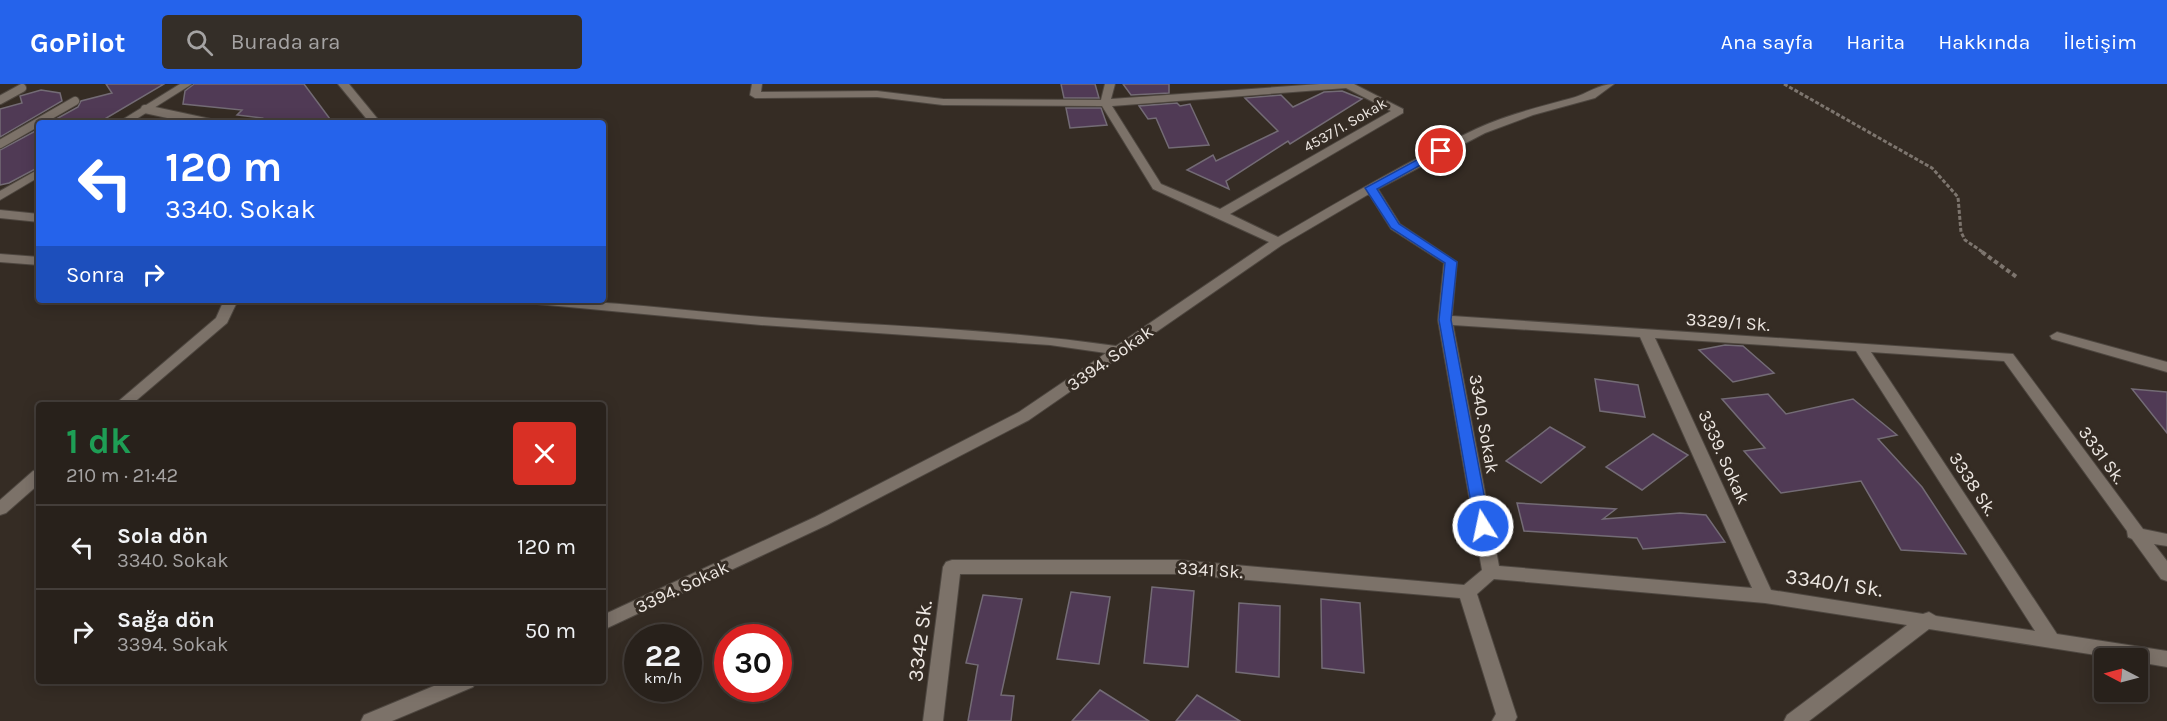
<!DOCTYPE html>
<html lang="tr">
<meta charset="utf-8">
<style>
:root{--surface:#28211b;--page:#342e28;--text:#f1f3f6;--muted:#a5a3a3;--line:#443e3a;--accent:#2563eb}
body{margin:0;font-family:Karla,sans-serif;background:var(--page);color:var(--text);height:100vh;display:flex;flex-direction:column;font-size:22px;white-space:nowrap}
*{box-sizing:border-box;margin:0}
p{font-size:20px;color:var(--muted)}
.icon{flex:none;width:33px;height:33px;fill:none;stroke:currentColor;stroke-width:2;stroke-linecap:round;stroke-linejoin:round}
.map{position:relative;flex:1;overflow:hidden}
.sheet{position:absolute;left:36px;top:318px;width:570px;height:282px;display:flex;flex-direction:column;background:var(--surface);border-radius:6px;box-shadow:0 3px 15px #0003,0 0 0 2px var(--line)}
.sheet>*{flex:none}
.top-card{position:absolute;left:36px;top:36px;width:570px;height:183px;border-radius:6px;box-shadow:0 3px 15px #0003,0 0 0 2px var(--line);background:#2563eb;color:#fff;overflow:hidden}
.needle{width:39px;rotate:276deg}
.controls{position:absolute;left:2094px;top:564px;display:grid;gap:12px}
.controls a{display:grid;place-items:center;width:54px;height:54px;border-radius:6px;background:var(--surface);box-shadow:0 3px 15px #0003,0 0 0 2px var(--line);font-size:30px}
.speed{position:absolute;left:624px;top:540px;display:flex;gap:12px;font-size:30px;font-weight:700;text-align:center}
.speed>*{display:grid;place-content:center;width:78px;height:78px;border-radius:50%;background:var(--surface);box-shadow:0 3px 15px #0003,0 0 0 2px var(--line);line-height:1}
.speed small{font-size:15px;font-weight:400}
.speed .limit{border:9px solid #d22;background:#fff;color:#111}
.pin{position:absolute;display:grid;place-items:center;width:51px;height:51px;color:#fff;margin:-26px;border:3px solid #fff;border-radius:50%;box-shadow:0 2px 6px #0007}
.me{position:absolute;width:66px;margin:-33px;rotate:350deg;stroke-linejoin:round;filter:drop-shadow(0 0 4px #0008)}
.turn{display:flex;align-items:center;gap:21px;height:126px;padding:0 30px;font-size:27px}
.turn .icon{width:78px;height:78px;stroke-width:2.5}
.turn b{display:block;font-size:42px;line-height:51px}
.then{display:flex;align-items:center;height:57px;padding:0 30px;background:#0003;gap:12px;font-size:22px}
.round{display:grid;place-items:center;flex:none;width:63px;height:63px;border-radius:6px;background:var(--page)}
.headline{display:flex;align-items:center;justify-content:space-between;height:102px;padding:0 30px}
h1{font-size:36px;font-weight:700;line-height:45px;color:#1e9e55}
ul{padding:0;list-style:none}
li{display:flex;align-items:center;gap:18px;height:84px;padding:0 30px;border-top:2px solid var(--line)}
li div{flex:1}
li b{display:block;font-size:22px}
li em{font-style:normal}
header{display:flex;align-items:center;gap:36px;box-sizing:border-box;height:84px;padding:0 30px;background:var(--accent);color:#fff}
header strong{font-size:28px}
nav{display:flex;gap:33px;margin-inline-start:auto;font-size:21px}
.search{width:420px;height:54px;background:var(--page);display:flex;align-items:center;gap:15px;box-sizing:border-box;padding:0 21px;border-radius:6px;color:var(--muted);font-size:22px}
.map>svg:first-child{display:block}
</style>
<header>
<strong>GoPilot</strong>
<div class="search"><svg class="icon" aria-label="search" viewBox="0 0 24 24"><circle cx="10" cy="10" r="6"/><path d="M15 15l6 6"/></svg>Burada ara</div>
<nav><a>Ana sayfa</a><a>Harita</a><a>Hakkında</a><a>İletişim</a></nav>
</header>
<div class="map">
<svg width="2167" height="637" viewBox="0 0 2167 637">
<rect width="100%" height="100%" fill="#352c24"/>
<g fill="#503a55" stroke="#736b75" stroke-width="1.5">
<path d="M 106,0 L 164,0 L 98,39 L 49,39 L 78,23 L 81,17 L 112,9 Z"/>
<path d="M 194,0 L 304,0 L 333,39 L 256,39 L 262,34 L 237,31 L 242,26 L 183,20 L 185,7 Z"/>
<path d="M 1061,0 L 1095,0 L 1099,14 L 1064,14 Z"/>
<path d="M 1123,0 L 1169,0 L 1169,9 L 1131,11 Z"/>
<path d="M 41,6 L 60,9 L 62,17 L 0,53 L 0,25 L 22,19 L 20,12 Z"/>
<path d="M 1342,7 L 1362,15 L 1290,60 L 1288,57 L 1226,97 L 1229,105 L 1187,86 L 1213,71 L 1216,77 L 1278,47 L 1245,14 L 1281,11 L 1293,23 L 1324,8 Z"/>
<path d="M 1177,19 L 1180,22 L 1190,20 L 1209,61 L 1169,64 L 1156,34 L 1148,35 L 1139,22 Z"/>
<path d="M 1066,24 L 1101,24 L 1107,41 L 1070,44 Z"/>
<path d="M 39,45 L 39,83 L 9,99 L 0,101 L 0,66 Z"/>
<path d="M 1725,261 L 1743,262 L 1774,289 L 1733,298 L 1699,266 Z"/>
<path d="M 1595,295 L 1638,301 L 1645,333 L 1600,327 Z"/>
<path d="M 2132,305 L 2167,308 L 2167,349 Z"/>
<path d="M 1768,310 L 1786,330 L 1853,315 L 1897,351 L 1878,355 L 1922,403 L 1966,470 L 1901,466 L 1861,397 L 1781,409 L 1744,367 L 1765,364 L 1722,315 Z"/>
<path d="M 1550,343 L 1585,363 L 1541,399 L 1506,377 Z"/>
<path d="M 1653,350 L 1688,371 L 1642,406 L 1606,383 Z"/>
<path d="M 1517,419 L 1616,425 L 1603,435 L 1680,429 L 1706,431 L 1725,458 L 1643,465 L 1637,454 L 1524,447 Z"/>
<path d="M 1152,503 L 1194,507 L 1188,583 L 1144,579 Z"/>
<path d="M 1071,508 L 1110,513 L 1099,580 L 1057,575 Z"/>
<path d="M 983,511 L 1022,515 L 1001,611 L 1014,612 L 1011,637 L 968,637 L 978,581 L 966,579 Z"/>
<path d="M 1321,515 L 1360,519 L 1364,589 L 1322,584 Z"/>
<path d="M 1239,519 L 1280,522 L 1279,593 L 1236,588 Z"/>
<path d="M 1100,606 L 1149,637 L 1072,637 Z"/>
<path d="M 1197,611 L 1240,637 L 1176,637 Z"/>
</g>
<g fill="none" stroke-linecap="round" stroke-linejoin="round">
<g stroke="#4e4740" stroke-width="10">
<g id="lane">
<path d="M 0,16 L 22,4"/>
<path d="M 145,25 L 210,39"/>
<path d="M 0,60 L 75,17"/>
</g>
</g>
<g stroke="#4e4740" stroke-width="2">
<g id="street">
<path d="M 180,0 L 192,0 L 130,39 L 117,39 Z"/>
<path d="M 338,0 L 349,0 L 381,39 L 370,39 Z"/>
<path d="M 752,0 L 762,0 L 761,8 L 877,7 L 943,15 L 1101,16 L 1105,0 L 1115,0 L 1111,15 L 1320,0 L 1354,0 L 1403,25 L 1403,29 L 1230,130 L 1278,153 C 1343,115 1408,77 1476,45 C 1506,31 1539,23 1572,14 C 1587,10 1598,0 1614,0 L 1595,14 L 1533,31 L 1485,49 L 1378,105 L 1400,140 L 1457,178 L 1452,232 L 2013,270 L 2143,445 L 2167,450 L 2167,462 L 2154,460 L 2167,477 L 2167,497 L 2161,495 L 2132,455 L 2128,453 L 2127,447 L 2004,277 L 1871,268 L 2057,550 L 2167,567 L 2167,583 L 2138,578 L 2138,574 L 2115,574 L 1929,545 L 1809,637 L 1784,637 L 1787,631 L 1907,541 L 1765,519 L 1494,495 L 1477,510 L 1517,633 L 1515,637 L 1492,637 L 1496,630 L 1460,514 L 1178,490 L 960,490 L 943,637 L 923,637 L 943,483 L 946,478 L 952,476 L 1178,476 L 1464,501 L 1482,486 L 1438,236 L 1444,179 L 1391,145 L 1369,110 L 1282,161 L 1029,336 L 827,441 L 603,546 L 603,531 L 815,433 L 1019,328 L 1106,269 L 1050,261 L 761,241 L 537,220 L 530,216 C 608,216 685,227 762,233 C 880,242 999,245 1116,262 L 1269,158 L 1153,105 L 1102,22 L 943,21 L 877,13 L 755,14 L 750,11 ZM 1346,4 L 1391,27 L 1220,125 L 1161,100 L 1112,22 ZM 1453,241 L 1640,253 L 1752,504 L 1499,482 ZM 1655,254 L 1856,267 L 2035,547 L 1936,532 L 1929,528 L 1923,530 L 1771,506 Z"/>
<path d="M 39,85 L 39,93 L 0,116 L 0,107 Z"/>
<path d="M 0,126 L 39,130 L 39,138 L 0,134 Z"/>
<path d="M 0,170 L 39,173 L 39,181 L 0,178 Z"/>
<path d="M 224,216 L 238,216 L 227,239 L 131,321 L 114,321 L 216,234 Z"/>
<path d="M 2057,248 L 2167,278 L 2167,288 L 2052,255 L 2050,252 Z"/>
<path d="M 39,385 L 39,400 L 6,429 L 0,431 L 0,416 L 33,387 Z"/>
<path d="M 446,597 L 476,597 L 473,603 L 392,637 L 361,637 L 364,631 Z"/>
</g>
</g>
<path stroke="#7d756e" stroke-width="3" stroke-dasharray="4 2" stroke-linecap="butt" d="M 1784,0 L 1932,84 L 1958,113 L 1961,148 L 1965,156 L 1984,169"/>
<path stroke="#7d756e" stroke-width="4" stroke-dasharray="4.5 3" stroke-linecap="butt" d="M 1982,168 L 2018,194"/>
<use href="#lane" stroke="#7c7269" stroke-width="8"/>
<use href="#street" fill="#7c7269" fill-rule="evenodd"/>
</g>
<path fill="#2563eb" stroke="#184099" stroke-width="1.5" d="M 1437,65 L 1446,67 L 1377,105 L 1399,140 L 1457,178 L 1451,236 L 1490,442 L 1483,448 L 1475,442 L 1439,236 L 1445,179 L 1391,144 L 1365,104 Z"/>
<g text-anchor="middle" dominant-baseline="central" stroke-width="6" stroke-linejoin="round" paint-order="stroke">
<g font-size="15" fill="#ede7e2" stroke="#352c24">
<text transform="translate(1345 41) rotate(-30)">4537/1. Sokak</text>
</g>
<g font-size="18" fill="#ede7e2" stroke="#352c24">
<text transform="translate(1728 238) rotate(4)">3329/1 Sk.</text>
<text transform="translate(1110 274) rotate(-35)">3394. Sokak</text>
<text transform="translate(1484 340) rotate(80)">3340. Sokak</text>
<text transform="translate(2102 371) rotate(54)">3331 Sk.</text>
<text transform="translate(1724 373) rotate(66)">3339. Sokak</text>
<text transform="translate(1973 400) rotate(57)">3338 Sk.</text>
<text transform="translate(1210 486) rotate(4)">3341 Sk.</text>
<text transform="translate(682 503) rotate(-25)">3394. Sokak</text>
</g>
<g font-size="21" fill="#ede7e2" stroke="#352c24">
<text transform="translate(1834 499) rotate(8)">3340/1 Sk.</text>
<text transform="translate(920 557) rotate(-83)">3342 Sk.</text>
</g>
</g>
</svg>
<div class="controls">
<a><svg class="needle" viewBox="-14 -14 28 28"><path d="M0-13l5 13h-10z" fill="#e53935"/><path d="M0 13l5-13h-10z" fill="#a5a3a3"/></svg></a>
</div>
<div class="speed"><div>22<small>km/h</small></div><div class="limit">30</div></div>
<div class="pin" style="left:1441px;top:67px;background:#d93025"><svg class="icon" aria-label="arrive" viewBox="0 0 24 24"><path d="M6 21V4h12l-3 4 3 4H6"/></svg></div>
<svg class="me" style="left:1483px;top:442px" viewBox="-20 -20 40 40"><circle r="17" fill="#2563eb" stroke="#fff" stroke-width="3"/><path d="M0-11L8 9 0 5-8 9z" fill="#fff"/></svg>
<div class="top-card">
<div class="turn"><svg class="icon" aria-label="left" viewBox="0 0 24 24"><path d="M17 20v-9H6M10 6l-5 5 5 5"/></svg><div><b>120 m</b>3340. Sokak</div></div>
<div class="then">Sonra<svg class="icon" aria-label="right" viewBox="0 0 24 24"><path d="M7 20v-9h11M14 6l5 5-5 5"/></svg></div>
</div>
<section class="sheet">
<div class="headline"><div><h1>1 dk</h1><p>210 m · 21:42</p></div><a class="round" style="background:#d93025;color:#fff"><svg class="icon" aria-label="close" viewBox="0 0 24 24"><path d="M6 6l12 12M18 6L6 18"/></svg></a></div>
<ul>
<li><svg class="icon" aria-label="left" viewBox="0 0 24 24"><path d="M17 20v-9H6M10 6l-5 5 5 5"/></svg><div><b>Sola dön</b><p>3340. Sokak</p></div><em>120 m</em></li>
<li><svg class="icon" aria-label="right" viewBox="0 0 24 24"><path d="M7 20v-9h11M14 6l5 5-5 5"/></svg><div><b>Sağa dön</b><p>3394. Sokak</p></div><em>50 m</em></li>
</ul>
</section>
</div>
